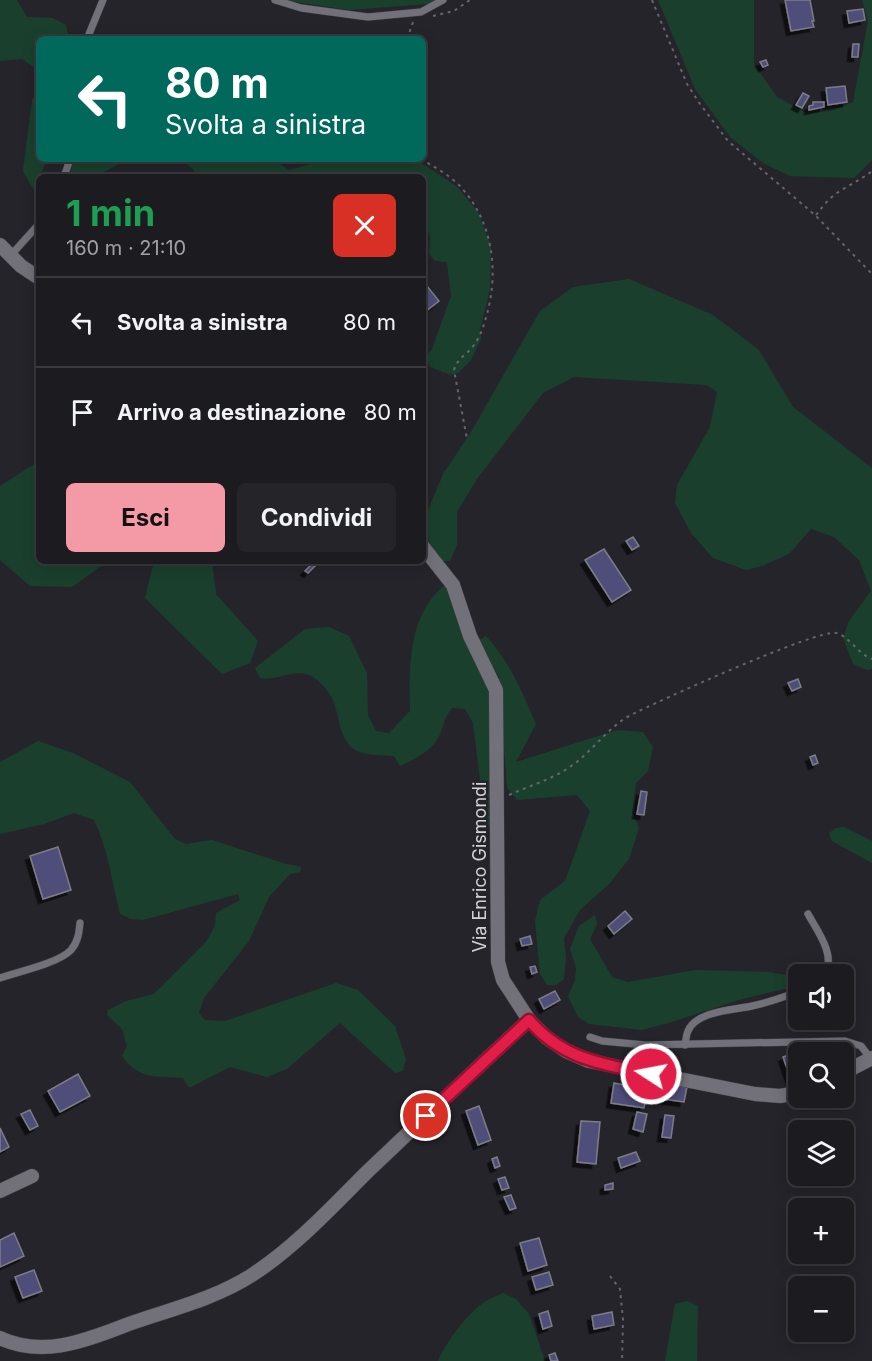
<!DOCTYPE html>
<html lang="it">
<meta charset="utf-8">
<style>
:root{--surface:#1c1b20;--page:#252429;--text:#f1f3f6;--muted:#a0a1a5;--line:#3a393e;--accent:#f49aa6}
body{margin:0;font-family:Inter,sans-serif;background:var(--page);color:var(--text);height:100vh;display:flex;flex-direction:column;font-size:22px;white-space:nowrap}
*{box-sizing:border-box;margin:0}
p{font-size:20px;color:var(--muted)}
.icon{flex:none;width:33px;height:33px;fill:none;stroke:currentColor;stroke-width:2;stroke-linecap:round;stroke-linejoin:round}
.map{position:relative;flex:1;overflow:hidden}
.details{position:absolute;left:36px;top:174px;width:390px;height:390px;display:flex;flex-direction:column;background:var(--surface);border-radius:9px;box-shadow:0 3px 15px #0003,0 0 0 2px var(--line)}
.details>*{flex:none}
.guide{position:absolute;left:36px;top:36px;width:390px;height:126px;border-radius:9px;box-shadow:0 3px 15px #0003,0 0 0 2px var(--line);background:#00695c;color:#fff;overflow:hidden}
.controls{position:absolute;left:788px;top:964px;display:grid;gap:12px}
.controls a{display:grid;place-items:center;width:66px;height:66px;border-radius:9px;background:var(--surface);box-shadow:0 3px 15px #0003,0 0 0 2px var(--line);font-size:30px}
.pin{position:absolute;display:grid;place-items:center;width:51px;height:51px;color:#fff;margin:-26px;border:3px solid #fff;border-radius:50%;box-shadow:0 2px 6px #0007}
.me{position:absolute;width:66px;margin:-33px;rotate:281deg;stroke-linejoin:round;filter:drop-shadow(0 0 4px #0008)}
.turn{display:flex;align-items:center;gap:21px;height:126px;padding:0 30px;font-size:27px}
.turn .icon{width:78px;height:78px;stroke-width:2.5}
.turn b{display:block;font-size:42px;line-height:51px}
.round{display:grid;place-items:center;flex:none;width:63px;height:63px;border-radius:9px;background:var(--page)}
.head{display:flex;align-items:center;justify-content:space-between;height:102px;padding:0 30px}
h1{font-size:36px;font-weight:700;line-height:45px;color:#1e9e55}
.action{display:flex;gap:12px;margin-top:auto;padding:12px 30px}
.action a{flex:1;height:69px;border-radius:9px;background:var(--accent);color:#111;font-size:24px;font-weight:700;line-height:69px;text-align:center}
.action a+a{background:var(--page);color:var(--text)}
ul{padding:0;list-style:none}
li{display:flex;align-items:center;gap:18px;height:90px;padding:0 30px;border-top:2px solid var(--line)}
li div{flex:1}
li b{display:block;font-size:22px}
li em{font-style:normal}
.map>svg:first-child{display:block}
</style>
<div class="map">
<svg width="872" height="1361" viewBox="0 0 872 1361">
<defs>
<filter id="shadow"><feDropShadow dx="-4.5" dy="4.5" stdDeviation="0" flood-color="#0009"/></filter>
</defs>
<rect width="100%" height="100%" fill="#25242b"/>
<g fill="#1a402d">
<path d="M 0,0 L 17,0 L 27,17 L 53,18 L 66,25 L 69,39 L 39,39 L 39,71 L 22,59 L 0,61 Z"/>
<path d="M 282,0 L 434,0 L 428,4 L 349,10 Z"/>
<path d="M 658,0 L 754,0 L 754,64 L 777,97 L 806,113 L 831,111 L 853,102 L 868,21 L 862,0 L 872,0 L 872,160 L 854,178 L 790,176 L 763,163 L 730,137 L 695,89 Z"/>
<path d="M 39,91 L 39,159 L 48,159 L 33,189 L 23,171 L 32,100 Z"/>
<path d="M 74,159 L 128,159 L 95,177 L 69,177 Z"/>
<path d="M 180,159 L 272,159 L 289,170 L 328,159 L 415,159 L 456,186 L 478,212 L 491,247 L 490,289 L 480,330 L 481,339 L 471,360 L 458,373 L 451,375 L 430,367 L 425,357 L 432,349 L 451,296 L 447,262 L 435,261 L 429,254 L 430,237 L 423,217 L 423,177 L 199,177 L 192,168 Z"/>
<path d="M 629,279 L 713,315 L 759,350 L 793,407 L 872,468 L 872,669 L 867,670 L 853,664 L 843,638 L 849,621 L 871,591 L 859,560 L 834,537 L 811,529 L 789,554 L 762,566 L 746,570 L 713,558 L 691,533 L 675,503 L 677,485 L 710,427 L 717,392 L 706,385 L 574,377 L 543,393 L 477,479 L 457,512 L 457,545 L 450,561 L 440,561 L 423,538 L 423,522 L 443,474 L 471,432 L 540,311 L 573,287 Z"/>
<path d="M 39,461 L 39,561 L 108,561 L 72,587 L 30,586 L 0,560 L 0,486 Z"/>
<path d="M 154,561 L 212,561 L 216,594 L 258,641 L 250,663 L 222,674 L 145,598 Z"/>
<path d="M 445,585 L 486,679 L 492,699 L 493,828 L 486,827 L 473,723 L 465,709 L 452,708 C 443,719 444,728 438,738 C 430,752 413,760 400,766 L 394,756 C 381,755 368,756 357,751 C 338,741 340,714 332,698 C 329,692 322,684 317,680 C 299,664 279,682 260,678 L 255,668 L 305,629 L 329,627 L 349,636 L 367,673 L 368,715 L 376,731 L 389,733 L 410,711 C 409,668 408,614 445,585 Z"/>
<path d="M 486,636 C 511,664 521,690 536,724 L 516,762 L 617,730 L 643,732 L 653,747 L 648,771 L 636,783 L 632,812 L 639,828 L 629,859 L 610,883 L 580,910 L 564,938 L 566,957 L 564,979 L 556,985 L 547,985 L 540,974 L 535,921 L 540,900 L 565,881 L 590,811 L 577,795 L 517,800 L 507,788 L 499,678 L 479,640 Z"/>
<path d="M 38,741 L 73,753 L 130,782 L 175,839 L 186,844 L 212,840 L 283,863 L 301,867 L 300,872 L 290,874 L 269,897 L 249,941 L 204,998 L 199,1013 L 205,1020 L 225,1021 L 336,983 L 358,990 L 395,1026 L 406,1059 L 403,1071 L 395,1073 L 340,1023 L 287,1069 L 267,1077 L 230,1067 L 189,1088 L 183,1078 C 156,1076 139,1080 122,1056 L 127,1046 L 122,1029 L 107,1015 L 108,1010 L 126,1001 L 154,994 L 206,942 L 215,926 L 216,913 L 240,900 L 238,894 L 143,920 L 131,919 L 120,914 C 112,882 108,849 94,820 L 74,813 L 44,824 L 0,834 L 0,762 Z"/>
<path d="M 844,827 L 872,841 L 872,863 L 832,841 L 829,833 L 836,828 Z"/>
<path d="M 595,915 L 597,924 L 590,939 L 612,977 L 628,982 L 695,970 L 769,972 L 798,977 L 798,986 L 742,999 L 672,1022 L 642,1030 L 589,1024 L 578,1017 L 568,996 L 575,980 L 576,968 L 570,949 L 579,926 Z"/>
<path d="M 503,1293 L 516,1299 L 529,1314 L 545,1361 L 438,1361 C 446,1342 468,1312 486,1301 C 491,1298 497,1296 503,1293 Z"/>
<path d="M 687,1301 L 698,1306 L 697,1361 L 665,1361 L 675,1304 Z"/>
</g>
<g fill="#4f4d7a" stroke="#7d7d86" stroke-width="1.5" filter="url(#shadow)">
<path d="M 785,0 L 810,0 L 814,21 L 812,21 L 814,27 L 791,31 Z"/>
<path d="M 863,9 L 865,20 L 849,23 L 847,11 Z"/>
<path d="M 853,44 L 859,44 L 858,57 L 852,57 Z"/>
<path d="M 766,60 L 768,65 L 763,67 L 760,62 Z"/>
<path d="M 845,86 L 847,102 L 828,105 L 826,88 Z"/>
<path d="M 803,93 L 809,96 L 802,108 L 796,105 Z"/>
<path d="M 813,102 L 824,102 L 824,107 L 809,110 L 809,106 L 813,105 Z"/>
<path d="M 423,281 L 439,301 L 426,311 L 423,308 Z"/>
<path d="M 633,537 L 639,546 L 632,550 L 626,541 Z"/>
<path d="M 604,549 L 631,590 L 612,602 L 585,560 Z"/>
<path d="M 315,561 L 318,563 L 308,573 L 305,571 Z"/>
<path d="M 798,679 L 801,687 L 792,691 L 788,683 Z"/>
<path d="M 815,755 L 818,763 L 813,765 L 810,757 Z"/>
<path d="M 641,791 L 647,792 L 644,815 L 637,814 Z"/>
<path d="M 58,847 L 71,890 L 43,899 L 30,856 Z"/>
<path d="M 625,911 L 632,919 L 614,934 L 608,926 Z"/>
<path d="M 530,936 L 532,944 L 522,946 L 520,939 Z"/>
<path d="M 535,966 L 537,972 L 532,974 L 530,967 Z"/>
<path d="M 555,991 L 560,1000 L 544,1009 L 539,999 Z"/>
<path d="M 808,1048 L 810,1053 L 798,1053 L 798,1077 L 791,1080 L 783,1057 Z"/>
<path d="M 78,1074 L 90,1096 L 60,1112 L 48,1091 Z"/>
<path d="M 614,1083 L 647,1089 L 644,1108 L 611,1103 Z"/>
<path d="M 665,1084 L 687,1087 L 684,1102 L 663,1099 Z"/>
<path d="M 479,1106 L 491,1140 L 478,1145 L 466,1111 Z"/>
<path d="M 30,1110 L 38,1126 L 30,1130 L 21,1114 Z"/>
<path d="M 637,1112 L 647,1114 L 643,1132 L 633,1129 Z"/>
<path d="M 665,1115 L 674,1116 L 671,1138 L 662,1137 Z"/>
<path d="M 581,1121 L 600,1122 L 596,1164 L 577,1162 Z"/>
<path d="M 0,1128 L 9,1147 L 0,1152 Z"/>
<path d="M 636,1152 L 640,1161 L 621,1168 L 618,1158 Z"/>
<path d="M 497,1157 L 500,1166 L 495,1168 L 492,1159 Z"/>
<path d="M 505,1177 L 509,1188 L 502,1190 L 498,1179 Z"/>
<path d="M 613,1183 L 613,1189 L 605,1190 L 605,1185 Z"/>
<path d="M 511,1195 L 516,1208 L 510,1210 L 504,1197 Z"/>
<path d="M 14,1233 L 24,1256 L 0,1267 L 0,1240 Z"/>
<path d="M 539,1238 L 547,1265 L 528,1271 L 520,1243 Z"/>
<path d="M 34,1270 L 42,1291 L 23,1298 L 15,1277 Z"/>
<path d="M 549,1272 L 553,1285 L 536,1290 L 532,1277 Z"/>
<path d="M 548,1311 L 552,1326 L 543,1329 L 539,1314 Z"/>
<path d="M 612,1312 L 614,1325 L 594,1329 L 592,1316 Z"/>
<path d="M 555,1353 L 558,1361 L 551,1361 L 549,1355 Z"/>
</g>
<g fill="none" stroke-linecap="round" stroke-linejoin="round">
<g stroke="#414046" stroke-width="8">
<g id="lane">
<path d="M 275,0 L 301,8 L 368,17 L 421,12 L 443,0"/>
<path d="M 87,39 L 103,0"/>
<path d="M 64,177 L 70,159"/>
<path d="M 11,255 L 39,224"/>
<path d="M 808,914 C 818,932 836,955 825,975"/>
<path d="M 0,978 C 18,972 59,963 71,950 C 78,942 79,933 80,923"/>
<path d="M 590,1037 L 602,1041 L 645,1045 L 845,1041 L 861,1046 L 871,1059"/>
<path d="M 685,1045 C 686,1041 686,1035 688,1031 C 696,1011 734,1010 752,1006 C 768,1003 783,997 798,992"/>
</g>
</g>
<g stroke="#414046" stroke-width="15">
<g id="street">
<path d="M 0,245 L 21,266 L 39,278"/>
<path d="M 423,547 L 453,585 L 470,636 L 496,690 L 498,962 L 503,980 L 529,1020 L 547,1038 L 566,1051 L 589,1061 L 755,1094 L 780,1096 L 798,1093"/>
<path d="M 843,1073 L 872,1058"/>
<path d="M 0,1191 L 32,1176"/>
<path d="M 0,1338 C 43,1358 84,1341 126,1325 C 168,1310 215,1299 252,1275 C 295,1247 331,1208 367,1172 C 421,1121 474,1070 529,1020"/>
</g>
</g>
<g stroke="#66656b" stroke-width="2" stroke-dasharray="3 4.5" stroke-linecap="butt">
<path d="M 652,0 L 687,84 L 700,104 L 728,141 L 815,215 L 872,274"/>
<path d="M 433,16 L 454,11 L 470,0"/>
<path d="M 407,39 L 413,22"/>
<path d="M 421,159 C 434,167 448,174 459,185 C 495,223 500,276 484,324 C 482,331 478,340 474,345 C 467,355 457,358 454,370 L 467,439"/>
<path d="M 816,215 C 823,206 830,197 840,191 C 851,184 862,179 872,171"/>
<path d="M 509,795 C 531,785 554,779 574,764 C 593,750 609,727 629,716 C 656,702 817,629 836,633 C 848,635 858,654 872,659"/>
<path d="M 610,1276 L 620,1289 L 623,1320 L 622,1361"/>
</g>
<use href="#lane" stroke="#72717a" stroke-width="7"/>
<use href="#street" stroke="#72717a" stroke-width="14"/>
</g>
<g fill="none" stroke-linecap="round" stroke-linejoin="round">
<g stroke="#92132f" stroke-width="15">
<path id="route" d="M 426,1116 L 529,1020 C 563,1060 603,1064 651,1074"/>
</g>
<use href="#route" stroke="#e11d48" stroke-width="10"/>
</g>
<g text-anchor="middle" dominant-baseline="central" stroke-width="5" stroke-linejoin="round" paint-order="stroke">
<g font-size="18" fill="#d2d2d6" stroke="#25242b">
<text transform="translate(479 867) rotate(-90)">Via Enrico Gismondi</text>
</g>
</g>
</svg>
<div class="controls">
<a><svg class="icon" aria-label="sound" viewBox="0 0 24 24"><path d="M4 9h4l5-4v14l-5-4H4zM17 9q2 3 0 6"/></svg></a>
<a><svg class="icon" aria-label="search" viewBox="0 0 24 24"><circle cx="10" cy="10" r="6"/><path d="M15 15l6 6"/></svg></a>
<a><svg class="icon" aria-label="layers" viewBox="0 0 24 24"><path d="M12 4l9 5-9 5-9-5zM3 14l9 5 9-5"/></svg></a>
<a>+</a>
<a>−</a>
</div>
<div class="pin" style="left:426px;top:1116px;background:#d93025"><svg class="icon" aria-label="arrive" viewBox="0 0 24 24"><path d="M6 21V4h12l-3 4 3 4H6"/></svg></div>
<svg class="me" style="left:651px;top:1074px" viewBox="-20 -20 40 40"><circle r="17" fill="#e11d48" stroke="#fff" stroke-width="3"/><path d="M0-11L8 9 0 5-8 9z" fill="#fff"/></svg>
<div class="guide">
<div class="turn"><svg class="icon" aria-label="left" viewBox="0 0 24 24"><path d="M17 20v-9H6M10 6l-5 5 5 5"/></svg><div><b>80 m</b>Svolta a sinistra</div></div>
</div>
<section class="details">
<div class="head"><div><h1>1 min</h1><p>160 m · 21:10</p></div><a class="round" style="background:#d93025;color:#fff"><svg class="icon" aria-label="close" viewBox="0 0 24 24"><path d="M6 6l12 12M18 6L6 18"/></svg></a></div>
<ul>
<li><svg class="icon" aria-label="left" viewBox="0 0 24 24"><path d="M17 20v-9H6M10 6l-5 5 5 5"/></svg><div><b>Svolta a sinistra</b></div><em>80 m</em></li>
<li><svg class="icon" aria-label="arrive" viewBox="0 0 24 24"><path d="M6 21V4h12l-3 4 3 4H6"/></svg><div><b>Arrivo a destinazione</b></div><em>80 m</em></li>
</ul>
<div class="action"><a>Esci</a><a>Condividi</a></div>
</section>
</div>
